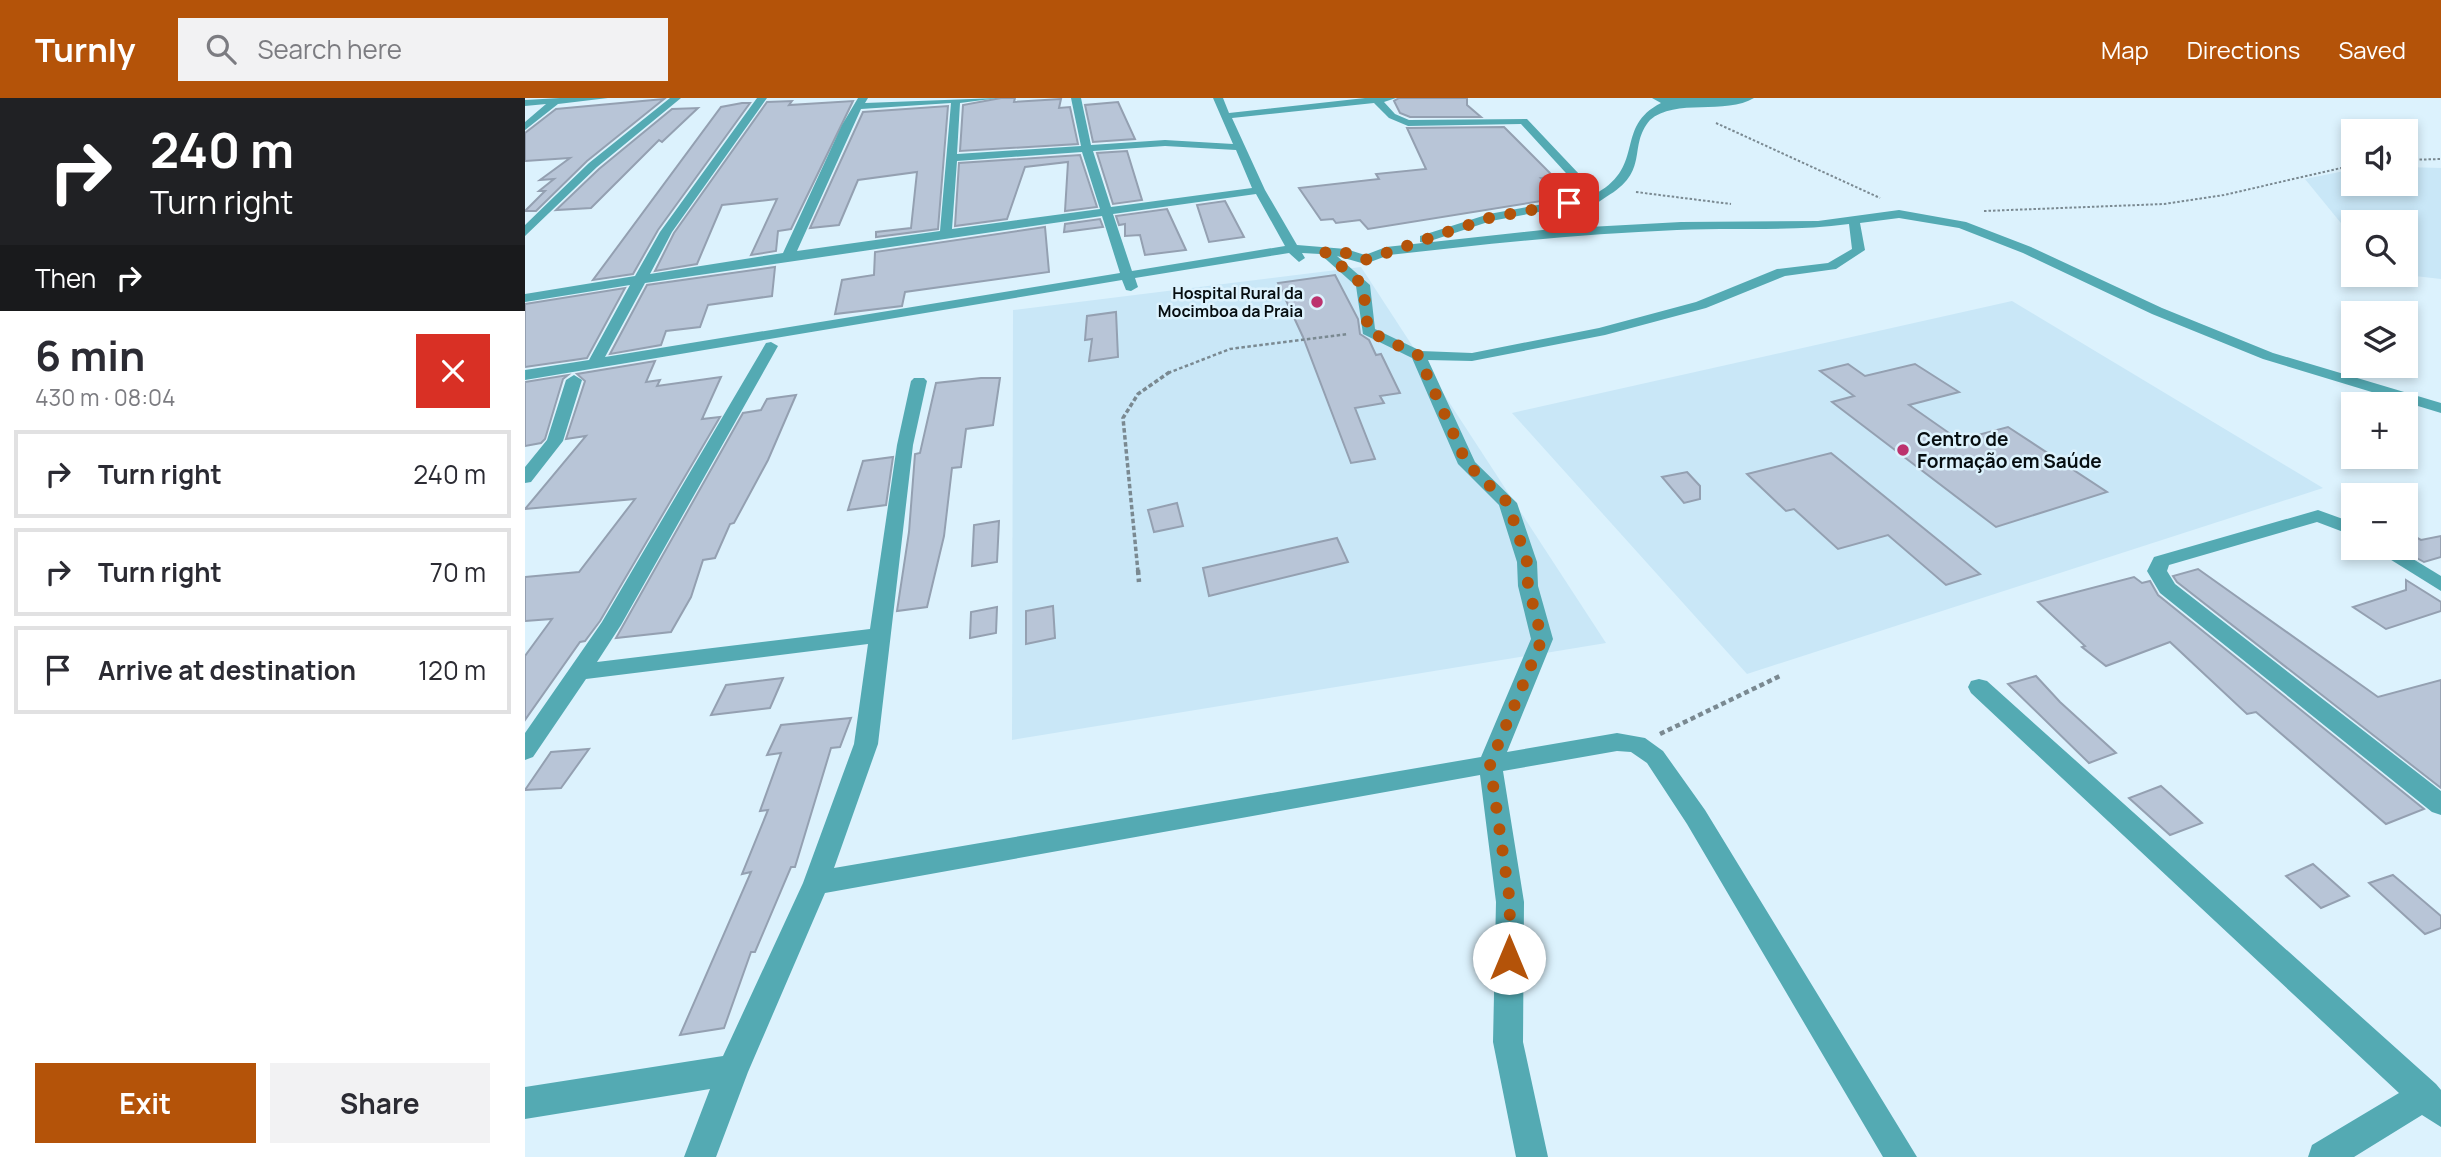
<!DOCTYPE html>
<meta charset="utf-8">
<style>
:root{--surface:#fff;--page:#f2f2f3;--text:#2b2b33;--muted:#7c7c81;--line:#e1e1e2;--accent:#b45309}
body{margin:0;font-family:Manrope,sans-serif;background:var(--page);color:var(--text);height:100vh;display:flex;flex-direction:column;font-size:26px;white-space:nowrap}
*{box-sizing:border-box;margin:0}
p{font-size:23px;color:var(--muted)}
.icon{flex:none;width:38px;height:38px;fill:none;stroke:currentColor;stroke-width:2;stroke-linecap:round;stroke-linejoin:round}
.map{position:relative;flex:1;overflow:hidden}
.panel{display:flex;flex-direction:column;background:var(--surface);width:525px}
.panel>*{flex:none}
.hud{background:#202124;color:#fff;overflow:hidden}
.fabs{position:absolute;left:1816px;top:21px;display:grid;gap:14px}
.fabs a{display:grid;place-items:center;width:77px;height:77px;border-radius:0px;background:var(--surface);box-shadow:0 4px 10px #0003;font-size:35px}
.pin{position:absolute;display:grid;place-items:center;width:60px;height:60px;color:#fff;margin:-30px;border-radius:14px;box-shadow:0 4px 10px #0006}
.me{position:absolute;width:77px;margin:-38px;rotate:0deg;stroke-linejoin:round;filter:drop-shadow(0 0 5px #0008)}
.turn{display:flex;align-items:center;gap:24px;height:147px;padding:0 35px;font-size:32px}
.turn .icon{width:91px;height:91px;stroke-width:2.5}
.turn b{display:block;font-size:49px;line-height:60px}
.then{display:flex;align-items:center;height:66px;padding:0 35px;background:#0003;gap:14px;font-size:26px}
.round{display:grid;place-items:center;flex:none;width:74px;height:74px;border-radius:0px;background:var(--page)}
.headline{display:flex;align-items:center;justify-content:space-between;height:119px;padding:0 35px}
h1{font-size:42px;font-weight:700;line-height:52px}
.button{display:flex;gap:14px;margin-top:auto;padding:14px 35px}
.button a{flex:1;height:80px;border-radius:0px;background:var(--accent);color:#fff;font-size:28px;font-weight:700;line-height:80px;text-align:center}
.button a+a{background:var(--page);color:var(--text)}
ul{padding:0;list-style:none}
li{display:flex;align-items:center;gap:21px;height:88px;margin:0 14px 10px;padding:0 21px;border:4px solid var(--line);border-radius:0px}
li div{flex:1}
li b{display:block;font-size:26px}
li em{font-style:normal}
header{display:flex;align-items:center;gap:42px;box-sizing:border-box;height:98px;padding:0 35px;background:var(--accent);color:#fff}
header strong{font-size:33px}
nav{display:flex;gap:38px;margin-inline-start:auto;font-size:24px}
.search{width:490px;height:63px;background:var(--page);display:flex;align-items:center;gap:18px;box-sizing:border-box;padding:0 24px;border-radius:0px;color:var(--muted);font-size:26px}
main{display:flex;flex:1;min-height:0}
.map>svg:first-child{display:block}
</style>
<header>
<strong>Turnly</strong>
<div class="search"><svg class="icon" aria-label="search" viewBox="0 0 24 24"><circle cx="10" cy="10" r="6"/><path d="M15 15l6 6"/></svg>Search here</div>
<nav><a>Map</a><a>Directions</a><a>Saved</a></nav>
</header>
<main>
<section class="panel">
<div class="hud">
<div class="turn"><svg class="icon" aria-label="right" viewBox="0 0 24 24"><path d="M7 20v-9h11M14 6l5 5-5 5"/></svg><div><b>240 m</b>Turn right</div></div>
<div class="then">Then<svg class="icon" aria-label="right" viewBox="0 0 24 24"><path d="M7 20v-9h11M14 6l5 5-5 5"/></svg></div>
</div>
<div class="headline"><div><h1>6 min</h1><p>430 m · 08:04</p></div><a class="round" style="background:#d93025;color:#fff"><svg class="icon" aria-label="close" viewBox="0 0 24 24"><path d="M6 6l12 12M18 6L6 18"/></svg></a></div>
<ul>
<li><svg class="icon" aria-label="right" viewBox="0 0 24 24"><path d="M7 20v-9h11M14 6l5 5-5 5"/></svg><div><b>Turn right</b></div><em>240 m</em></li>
<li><svg class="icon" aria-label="right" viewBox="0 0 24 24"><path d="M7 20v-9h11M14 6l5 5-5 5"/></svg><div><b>Turn right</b></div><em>70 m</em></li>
<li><svg class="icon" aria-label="arrive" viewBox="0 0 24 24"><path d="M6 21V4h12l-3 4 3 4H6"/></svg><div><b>Arrive at destination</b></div><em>120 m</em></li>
</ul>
<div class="button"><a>Exit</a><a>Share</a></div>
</section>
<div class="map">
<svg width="1916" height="1059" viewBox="0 0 1916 1059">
<rect width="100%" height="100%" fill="#dcf2fd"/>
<g fill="#c9e7f7">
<path d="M 1881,69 L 1916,70 L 1916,181 L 1881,177 L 1881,124 L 1829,124 L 1829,141 L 1780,81 L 1829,71 L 1829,86 L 1881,86 Z"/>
<path d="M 836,169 L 1081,545 L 487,642 L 488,212 Z"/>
<path d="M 1487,203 L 1798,390 L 1222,576 L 987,315 Z"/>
</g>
<g fill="#b8c5d7" stroke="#94a0b1" stroke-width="2">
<path d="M 476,0 L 490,0 L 489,4 L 536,1 L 534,10 L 545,9 L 553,46 L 435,53 L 438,7 Z"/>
<path d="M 874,0 L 942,0 L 942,7 L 956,19 L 885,19 L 875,15 L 869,3 Z"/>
<path d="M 139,1 L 62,63 L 11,113 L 0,113 L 20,93 L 14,93 L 29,81 L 15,82 L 45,60 L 0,63 L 0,35 L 31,11 Z"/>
<path d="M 267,3 L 264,7 L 328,3 L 266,131 L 253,133 L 251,153 L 226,157 L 252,101 L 197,107 L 172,166 L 130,173 L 149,135 L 242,4 Z"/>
<path d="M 593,4 L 610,41 L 568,44 L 560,7 Z"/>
<path d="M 217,5 L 225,5 L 133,132 L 108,176 L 68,182 L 196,9 Z"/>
<path d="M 423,8 L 413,131 L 351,139 L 351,134 L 386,130 L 392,74 L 333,82 L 314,127 L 285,130 L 338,14 Z"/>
<path d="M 173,10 L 137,44 L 134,42 L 66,110 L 31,112 L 74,71 L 147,11 Z"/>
<path d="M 979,29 L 1028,78 L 1016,80 L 1041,99 L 843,131 L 835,122 L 811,125 L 808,121 L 796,122 L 774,90 L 854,81 L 851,76 L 901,71 L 882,30 Z"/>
<path d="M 602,53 L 617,102 L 588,106 L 572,55 Z"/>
<path d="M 555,57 L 572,109 L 540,113 L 543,64 L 500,69 L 482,121 L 430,128 L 434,65 Z"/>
<path d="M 700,103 L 719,139 L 684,144 L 672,107 Z"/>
<path d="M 642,111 L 661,152 L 620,157 L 615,137 L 600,138 L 600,126 L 594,127 L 591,118 Z"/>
<path d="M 575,121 L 578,129 L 539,134 L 540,126 Z"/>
<path d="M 520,129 L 524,174 L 380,194 L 377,208 L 310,216 L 317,182 L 349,177 L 350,154 Z"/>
<path d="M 250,169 L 247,198 L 183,207 L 175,229 L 141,233 L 136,247 L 85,256 L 122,187 Z"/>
<path d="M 810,177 L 833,221 L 835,236 L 844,242 L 851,257 L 856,256 L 875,295 L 855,298 L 859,305 L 830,310 L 850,361 L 826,365 L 778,239 L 753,185 Z"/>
<path d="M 100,190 L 62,260 L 0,269 L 0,206 Z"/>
<path d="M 591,214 L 593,259 L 564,263 L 567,241 L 560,242 L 562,218 Z"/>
<path d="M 130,263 L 121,284 L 135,282 L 132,288 L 196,279 L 177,321 L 195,319 L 75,523 L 60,543 L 55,544 L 0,622 L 0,558 L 27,521 L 0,523 L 0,479 L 54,474 L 110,401 L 0,411 L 61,338 L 41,341 L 60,283 L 52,276 Z"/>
<path d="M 1323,266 L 1340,278 L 1390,266 L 1434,294 L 1384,307 L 1434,342 L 1483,329 L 1582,394 L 1471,429 L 1307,304 L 1329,298 L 1295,273 Z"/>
<path d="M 43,277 L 38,281 L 20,341 L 16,345 L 0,348 L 0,284 Z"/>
<path d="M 456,280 L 475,280 L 468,327 L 441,331 L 436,369 L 427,370 L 419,438 L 402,509 L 372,513 L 384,434 L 390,356 L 395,355 L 411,285 Z"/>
<path d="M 271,297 L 243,362 L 209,425 L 205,426 L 190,460 L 178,462 L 166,499 L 146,534 L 91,540 L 218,315 L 236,312 L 242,301 Z"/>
<path d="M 1306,355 L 1455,476 L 1421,487 L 1363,437 L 1313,451 L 1269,411 L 1261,413 L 1222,376 Z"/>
<path d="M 368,359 L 361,407 L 323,412 L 338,363 Z"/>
<path d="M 1162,374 L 1175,388 L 1175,401 L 1159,405 L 1137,379 Z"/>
<path d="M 652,405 L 658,428 L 629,434 L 623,412 Z"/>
<path d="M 474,423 L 472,464 L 447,468 L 449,427 Z"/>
<path d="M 1881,434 L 1896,442 L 1916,438 L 1916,459 L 1899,464 L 1881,454 Z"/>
<path d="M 812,440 L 823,464 L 684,498 L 678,470 Z"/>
<path d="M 1673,471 L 1853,599 L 1916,582 L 1916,690 L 1652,484 L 1648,478 Z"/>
<path d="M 1609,479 L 1617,485 L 1625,483 L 1633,497 L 1899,711 L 1861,726 L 1731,614 L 1722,616 L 1645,544 L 1581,568 L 1557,549 L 1560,548 L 1513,504 Z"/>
<path d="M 1881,482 L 1916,504 L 1916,513 L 1861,531 L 1828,509 L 1881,492 Z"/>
<path d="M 528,508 L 530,540 L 501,546 L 501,513 Z"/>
<path d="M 472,509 L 471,535 L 445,540 L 446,514 Z"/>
<path d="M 1511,578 L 1535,604 L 1591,655 L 1564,665 L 1483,586 Z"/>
<path d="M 258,580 L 245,610 L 186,617 L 201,587 Z"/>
<path d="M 326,620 L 315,649 L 306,650 L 270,769 L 266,769 L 230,854 L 226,854 L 199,930 L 155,937 L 226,774 L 217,776 L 243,712 L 235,713 L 256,655 L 242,657 L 256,627 Z"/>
<path d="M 64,651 L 36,690 L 0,692 L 26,654 Z"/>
<path d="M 1636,688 L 1677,725 L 1645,737 L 1604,700 Z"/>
<path d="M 1788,766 L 1824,798 L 1796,810 L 1761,778 Z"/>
<path d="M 1868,777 L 1916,818 L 1916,830 L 1900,836 L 1844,785 Z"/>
</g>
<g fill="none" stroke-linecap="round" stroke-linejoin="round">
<g stroke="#7a8991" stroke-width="2" stroke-dasharray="2.5 2" stroke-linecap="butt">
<path d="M 1191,25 L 1355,100"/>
<path d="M 1881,62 L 1916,61"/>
<path d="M 1111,94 L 1206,106"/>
<path d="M 1459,113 L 1639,106 L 1699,97 L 1829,67"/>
</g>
<path stroke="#7a8991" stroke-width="2.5" stroke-dasharray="3.5 2.5" stroke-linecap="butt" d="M 643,275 L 705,251 L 823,236"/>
<path stroke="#7a8991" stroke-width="3.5" stroke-dasharray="4.5 2.5" stroke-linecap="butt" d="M 613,474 L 598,320 L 613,296 L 646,273"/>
<g stroke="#7a8991" stroke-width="4.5" stroke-dasharray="5 3.5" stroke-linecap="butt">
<path d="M 613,472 L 614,484"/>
<path d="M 1135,636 L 1257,577"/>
</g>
<g fill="#54aab3" fill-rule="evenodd">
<path d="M 35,0 L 83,0 L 33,6 L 0,32 L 0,24 L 21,6 L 0,8 L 0,2 Z"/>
<path d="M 145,0 L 156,0 L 72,69 L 0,138 L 0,127 L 64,65 Z"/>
<path d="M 232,0 L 242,0 L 147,134 L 125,176 L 258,155 L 317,27 L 333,0 L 343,0 L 340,5 L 473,0 L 435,5 L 432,56 L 556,48 L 546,0 L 556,0 L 566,47 L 640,42 L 708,46 L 688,0 L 698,0 L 704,15 L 840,0 L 871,0 L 859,4 L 870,16 L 884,22 L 1002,21 L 1072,95 C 1121,67 1089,29 1136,5 L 1127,0 L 1229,0 C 1201,17 1150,0 1125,22 C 1102,49 1126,73 1081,99 C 1073,104 1066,111 1057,109 L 1056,106 L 966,123 L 899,145 L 895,144 L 895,138 L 964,116 L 1062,98 L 996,26 L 883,28 L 864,20 L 849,5 L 707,20 L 740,92 L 772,147 L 821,151 L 840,157 L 861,149 L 1027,131 L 1156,124 L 1293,123 L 1374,112 L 1441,124 L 1506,149 L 1637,210 L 1748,255 L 1916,305 L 1916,315 L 1738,261 L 1627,216 L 1498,155 L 1434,130 L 1374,120 L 1335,125 L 1340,152 L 1311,171 L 1260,178 L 1181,210 L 1080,237 L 947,263 L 903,262 L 950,364 L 992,405 L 1012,464 L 1013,488 L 1028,541 L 982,654 L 1092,635 L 1120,640 L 1138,653 L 1180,712 L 1392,1059 L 1358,1059 L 1162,726 L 1122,665 L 1106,654 L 1092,653 L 978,673 L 999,804 L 998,944 L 1023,1059 L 991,1059 L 968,944 L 971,804 L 955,677 L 300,795 L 223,974 L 191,1059 L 159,1059 L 185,991 L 0,1021 L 0,989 L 198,958 L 278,785 L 329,646 L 343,546 L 61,581 L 8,659 L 0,662 L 0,635 L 77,524 L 241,245 L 246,244 L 253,248 L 96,527 L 72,564 L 345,531 L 372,347 L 386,283 L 389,280 L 399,280 L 402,283 L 388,347 L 353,646 L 309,770 L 956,659 L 1006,541 L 993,488 L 992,464 L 974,407 L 933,366 L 887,260 L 838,236 L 831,188 L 795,156 L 777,155 L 780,160 L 774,164 L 764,155 L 610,180 L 613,189 L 606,193 L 601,192 L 597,182 L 0,282 L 0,272 L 64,262 L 105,187 L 0,204 L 0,196 L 110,178 L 135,134 ZM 426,5 L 415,133 L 272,153 L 336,11 ZM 640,48 L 711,52 L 727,90 L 586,109 L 568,53 ZM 557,54 L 575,111 L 427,131 L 432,63 ZM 731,96 L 760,148 L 607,173 L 588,116 ZM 577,118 L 595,175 L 80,259 L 120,185 ZM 1324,126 L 1327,151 L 1303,165 L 1252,171 L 1171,204 L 1074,230 L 947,255 L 896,253 L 850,231 L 845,187 L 812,158 L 840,166 L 864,157 C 960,146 1055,136 1152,132 C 1209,129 1267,134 1324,126 Z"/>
<path d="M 49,277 L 57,282 L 38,343 L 6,384 L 0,385 L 0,369 L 22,342 L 41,282 Z"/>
<path d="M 1793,412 L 1829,425 L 1829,438 L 1792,424 L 1644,467 L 1642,473 L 1650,486 L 1916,693 L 1916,717 L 1907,714 L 1635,495 L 1622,473 L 1629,459 Z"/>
<path d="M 1847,450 L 1870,450 L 1916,478 L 1916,493 Z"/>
<path d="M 1454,581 L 1462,583 L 1911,986 L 1916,992 L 1916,1029 L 1897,1017 L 1829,1059 L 1783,1059 L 1787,1047 L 1874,995 L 1446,595 L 1443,589 L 1446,583 Z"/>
</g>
</g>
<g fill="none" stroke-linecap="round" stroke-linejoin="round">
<path stroke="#b45309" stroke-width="12" stroke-dasharray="0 21.6" d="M 984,860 L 985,804 L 965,666 L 1017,541 L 1003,488 L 1002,464 L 983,405 L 942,366 L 893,257 L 843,233 L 838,187 L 800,154 L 821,155 L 840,162 L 964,120 L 1044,105"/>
</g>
<g fill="#bc326e" stroke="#dcf2fd" stroke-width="2.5">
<circle cx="792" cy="204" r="7"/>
<circle cx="1378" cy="352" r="7"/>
</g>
<g text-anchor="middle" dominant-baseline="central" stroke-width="5" stroke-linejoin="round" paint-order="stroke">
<g font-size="16" font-weight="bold" fill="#060d10" stroke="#dcf2fd" text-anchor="end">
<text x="778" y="195">Hospital Rural da<tspan x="778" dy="18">Mocimboa da Praia</tspan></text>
</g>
<g font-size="19" font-weight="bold" fill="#060d10" stroke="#dcf2fd" text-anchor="start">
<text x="1392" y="341">Centro de<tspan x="1392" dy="22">Formação em Saúde</tspan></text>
</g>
</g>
</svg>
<div class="fabs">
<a><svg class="icon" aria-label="sound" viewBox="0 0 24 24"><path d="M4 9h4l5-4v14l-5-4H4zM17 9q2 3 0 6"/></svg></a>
<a><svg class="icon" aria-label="search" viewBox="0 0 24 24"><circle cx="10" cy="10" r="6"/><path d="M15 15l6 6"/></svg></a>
<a><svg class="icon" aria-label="layers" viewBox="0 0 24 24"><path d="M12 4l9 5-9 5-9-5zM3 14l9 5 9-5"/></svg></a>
<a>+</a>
<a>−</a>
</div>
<div class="pin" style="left:1044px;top:105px;background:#d93025"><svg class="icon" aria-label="arrive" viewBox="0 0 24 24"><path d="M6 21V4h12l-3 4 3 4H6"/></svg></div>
<svg class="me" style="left:984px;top:860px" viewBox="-20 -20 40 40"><circle r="19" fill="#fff"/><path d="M0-13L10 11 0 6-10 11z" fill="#b45309"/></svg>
</div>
</main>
